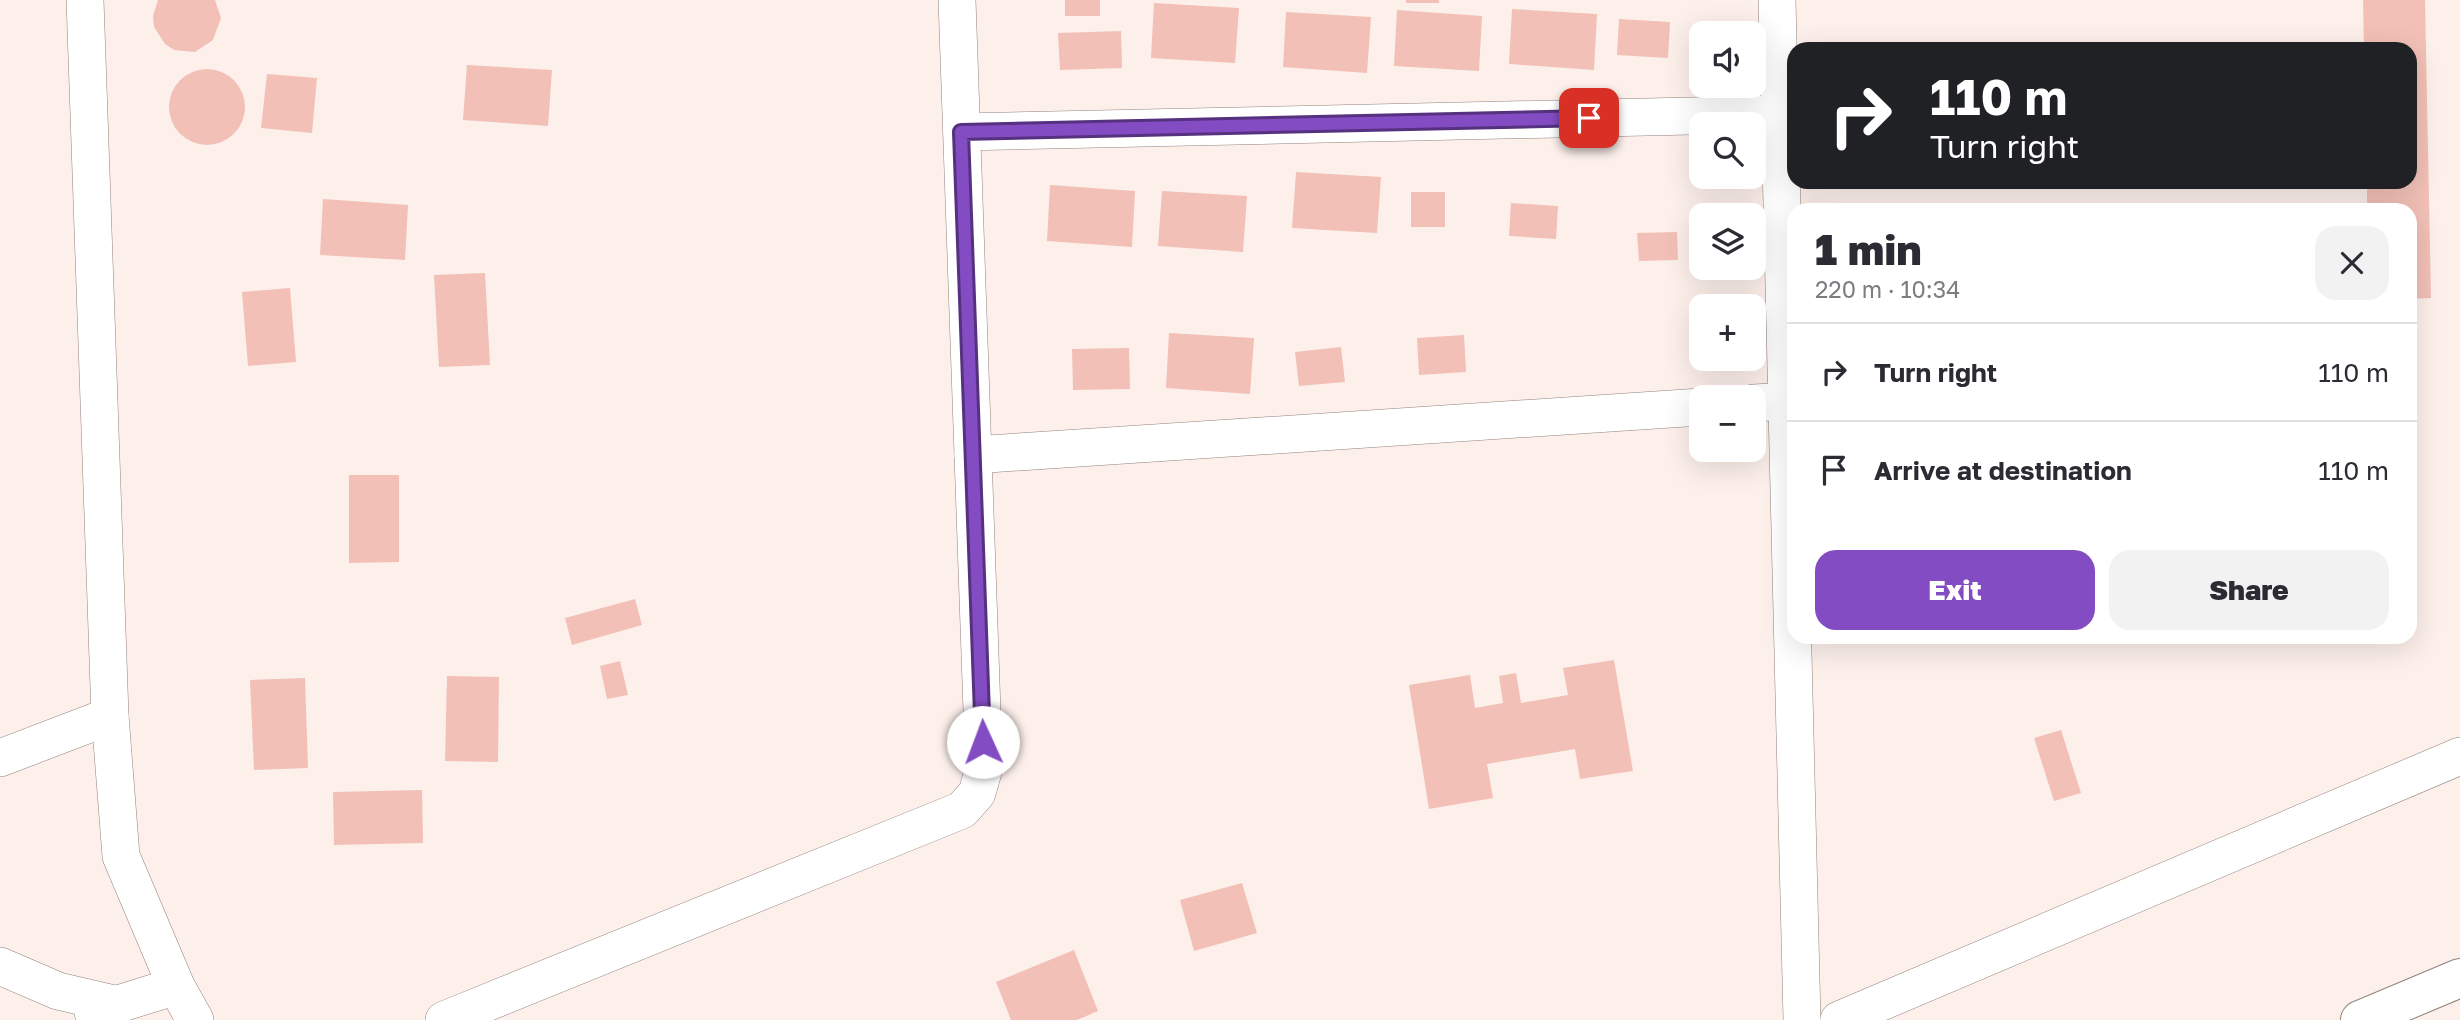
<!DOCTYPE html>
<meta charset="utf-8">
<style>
:root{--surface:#fff;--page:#f2f2f3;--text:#2b2b33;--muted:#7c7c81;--line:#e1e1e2;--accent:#844cc3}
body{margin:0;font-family:"Golos Text",sans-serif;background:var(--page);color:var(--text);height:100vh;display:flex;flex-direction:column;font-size:26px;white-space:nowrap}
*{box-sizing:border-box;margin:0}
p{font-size:23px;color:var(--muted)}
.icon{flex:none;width:38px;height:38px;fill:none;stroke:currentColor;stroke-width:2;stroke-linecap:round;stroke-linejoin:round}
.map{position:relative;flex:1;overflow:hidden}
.panel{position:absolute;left:1787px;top:203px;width:630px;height:441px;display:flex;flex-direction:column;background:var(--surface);border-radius:21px;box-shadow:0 7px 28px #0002}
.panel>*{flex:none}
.top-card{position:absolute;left:1787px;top:42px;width:630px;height:147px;border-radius:21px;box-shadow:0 7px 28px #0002;background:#202124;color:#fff;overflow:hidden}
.buttons{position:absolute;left:1689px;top:21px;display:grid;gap:14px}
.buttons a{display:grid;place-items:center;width:77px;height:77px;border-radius:14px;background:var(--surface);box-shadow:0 7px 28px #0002;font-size:35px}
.pin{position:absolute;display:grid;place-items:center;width:60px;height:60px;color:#fff;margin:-30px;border-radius:14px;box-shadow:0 4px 10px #0006}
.me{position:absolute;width:77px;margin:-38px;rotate:358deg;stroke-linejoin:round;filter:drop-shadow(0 0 5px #0008)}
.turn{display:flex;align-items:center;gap:24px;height:147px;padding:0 28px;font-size:32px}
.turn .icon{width:91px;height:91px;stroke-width:2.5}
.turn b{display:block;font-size:49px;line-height:60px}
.round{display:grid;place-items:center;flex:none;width:74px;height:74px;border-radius:21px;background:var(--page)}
.overview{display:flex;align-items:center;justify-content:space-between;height:119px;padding:0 28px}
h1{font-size:42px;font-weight:800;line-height:52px}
.button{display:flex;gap:14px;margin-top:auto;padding:14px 28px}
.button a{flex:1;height:80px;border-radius:21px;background:var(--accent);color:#fff;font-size:28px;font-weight:800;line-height:80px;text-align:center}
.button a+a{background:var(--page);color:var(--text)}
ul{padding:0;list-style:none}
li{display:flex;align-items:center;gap:21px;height:98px;padding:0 28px;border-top:2px solid var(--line)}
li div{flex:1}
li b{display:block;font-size:26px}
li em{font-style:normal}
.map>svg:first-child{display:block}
</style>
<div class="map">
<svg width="2460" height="1020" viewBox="0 0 2460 1020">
<rect width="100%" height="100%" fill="#fdf0eb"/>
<g fill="#f2c0b7">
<path d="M 158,0 L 215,0 L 221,18 L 213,40 L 195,52 L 174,50 L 165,44 L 154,27 L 153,16 Z"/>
<rect x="1065" y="0" width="35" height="16"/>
<rect x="1406" y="0" width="33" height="3"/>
<path d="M 2363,0 L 2425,0 L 2431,298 L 2410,299 L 2410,210 L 2367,210 L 2367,182 L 2410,182 L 2410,49 L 2364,49 Z"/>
<path d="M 1154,3 L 1239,8 L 1235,63 L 1151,58 Z"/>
<path d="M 1512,9 L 1597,14 L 1594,70 L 1509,64 Z"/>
<path d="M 1397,10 L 1482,16 L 1479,71 L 1394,66 Z"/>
<path d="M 1286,12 L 1371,17 L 1367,73 L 1283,67 Z"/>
<path d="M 1619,19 L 1670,22 L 1668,58 L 1617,55 Z"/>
<path d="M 1121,31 L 1122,68 L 1060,70 L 1058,33 Z"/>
<path d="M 467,65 L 552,70 L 548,126 L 463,120 Z"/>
<circle cx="207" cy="107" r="38"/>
<path d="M 267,74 L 317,78 L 312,133 L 261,128 Z"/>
<path d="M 1296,172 L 1381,177 L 1377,233 L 1292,228 Z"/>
<path d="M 1050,185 L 1135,191 L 1132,247 L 1047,241 Z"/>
<path d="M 1162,191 L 1247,196 L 1243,252 L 1158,246 Z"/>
<rect x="1411" y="192" width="34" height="35"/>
<path d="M 323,199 L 408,205 L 405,260 L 320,255 Z"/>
<path d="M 1511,203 L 1558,206 L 1556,239 L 1509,236 Z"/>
<path d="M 1677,232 L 1678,260 L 1639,261 L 1637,233 Z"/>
<path d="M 485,273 L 490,365 L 439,367 L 434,275 Z"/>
<path d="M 290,288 L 296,362 L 248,366 L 242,292 Z"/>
<path d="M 1169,333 L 1254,338 L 1250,394 L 1166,388 Z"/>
<path d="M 1464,335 L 1466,372 L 1419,375 L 1417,338 Z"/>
<path d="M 1341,347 L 1345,382 L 1299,386 L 1295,352 Z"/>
<path d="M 1129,348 L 1130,389 L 1073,390 L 1072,349 Z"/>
<path d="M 349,475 L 399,475 L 399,562 L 349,563 Z"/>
<path d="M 635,599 L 642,625 L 572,645 L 565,618 Z"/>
<path d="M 1614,660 L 1633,771 L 1580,779 L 1575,749 L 1487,764 L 1493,798 L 1429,809 L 1409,685 L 1470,675 L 1475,708 L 1503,703 L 1499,676 L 1516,673 L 1521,703 L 1568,695 L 1563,668 Z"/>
<path d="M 620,661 L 628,695 L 607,699 L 600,666 Z"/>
<path d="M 447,676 L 499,677 L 498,762 L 445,761 Z"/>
<path d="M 305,678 L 308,768 L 254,770 L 250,680 Z"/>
<path d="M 2061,730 L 2081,793 L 2054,801 L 2034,738 Z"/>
<path d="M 422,790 L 423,843 L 334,845 L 333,792 Z"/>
<path d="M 1242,883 L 1257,933 L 1194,951 L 1180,900 Z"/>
<path d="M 1074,950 L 1098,1011 L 1077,1020 L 1011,1020 L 996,982 Z"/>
</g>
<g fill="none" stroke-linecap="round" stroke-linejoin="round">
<g stroke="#91827c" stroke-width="38">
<g id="minor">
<path d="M 85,0 L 110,716 L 121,856 L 176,986 L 195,1020"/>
<path d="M 1777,0 L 1802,1020"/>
<path d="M 962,132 L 1780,114"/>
<path d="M 1754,403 L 1787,401"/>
<path d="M 973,455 L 1701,407"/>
<path d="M 0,758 L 110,716"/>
<path d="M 0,966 L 58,991 L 114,1004"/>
<path d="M 93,1012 L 176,986"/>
<path d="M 444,1020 L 962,810 L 977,793 L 984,768 L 957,0"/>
<path d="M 1839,1020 L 2460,756"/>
</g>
</g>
<g stroke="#91827c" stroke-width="40">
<path id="tertiary" d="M 2360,1020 L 2460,978"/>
</g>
<use href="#minor" stroke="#fff" stroke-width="37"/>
<use href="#tertiary" stroke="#fff" stroke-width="38"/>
</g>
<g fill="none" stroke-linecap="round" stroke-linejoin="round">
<g stroke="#56317f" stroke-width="18">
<path id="route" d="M 983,742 L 961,132 L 1589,118"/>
</g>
<use href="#route" stroke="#844cc3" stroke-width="12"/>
</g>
</svg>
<div class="buttons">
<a><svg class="icon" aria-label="sound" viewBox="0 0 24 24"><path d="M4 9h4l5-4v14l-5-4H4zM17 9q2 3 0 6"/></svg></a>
<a><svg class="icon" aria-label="search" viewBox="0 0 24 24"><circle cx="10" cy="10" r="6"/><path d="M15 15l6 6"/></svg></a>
<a><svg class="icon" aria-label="layers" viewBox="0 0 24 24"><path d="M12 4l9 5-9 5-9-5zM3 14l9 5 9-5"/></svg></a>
<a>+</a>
<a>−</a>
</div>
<div class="pin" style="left:1589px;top:118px;background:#d93025"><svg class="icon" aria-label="arrive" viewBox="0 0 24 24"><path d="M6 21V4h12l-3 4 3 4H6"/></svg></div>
<svg class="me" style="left:983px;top:742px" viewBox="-20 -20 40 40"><circle r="19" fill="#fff"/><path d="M0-13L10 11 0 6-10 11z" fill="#844cc3"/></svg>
<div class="top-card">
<div class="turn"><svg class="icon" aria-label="right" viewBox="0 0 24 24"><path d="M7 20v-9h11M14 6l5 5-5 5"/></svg><div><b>110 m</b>Turn right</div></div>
</div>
<section class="panel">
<div class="overview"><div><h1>1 min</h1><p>220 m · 10:34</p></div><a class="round"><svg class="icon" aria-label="close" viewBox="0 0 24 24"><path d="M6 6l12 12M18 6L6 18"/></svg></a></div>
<ul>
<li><svg class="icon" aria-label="right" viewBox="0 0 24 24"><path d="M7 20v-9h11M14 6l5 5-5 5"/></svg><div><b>Turn right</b></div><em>110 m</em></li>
<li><svg class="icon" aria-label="arrive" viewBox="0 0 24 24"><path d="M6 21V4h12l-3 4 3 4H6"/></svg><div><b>Arrive at destination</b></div><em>110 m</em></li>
</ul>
<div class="button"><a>Exit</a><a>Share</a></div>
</section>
</div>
